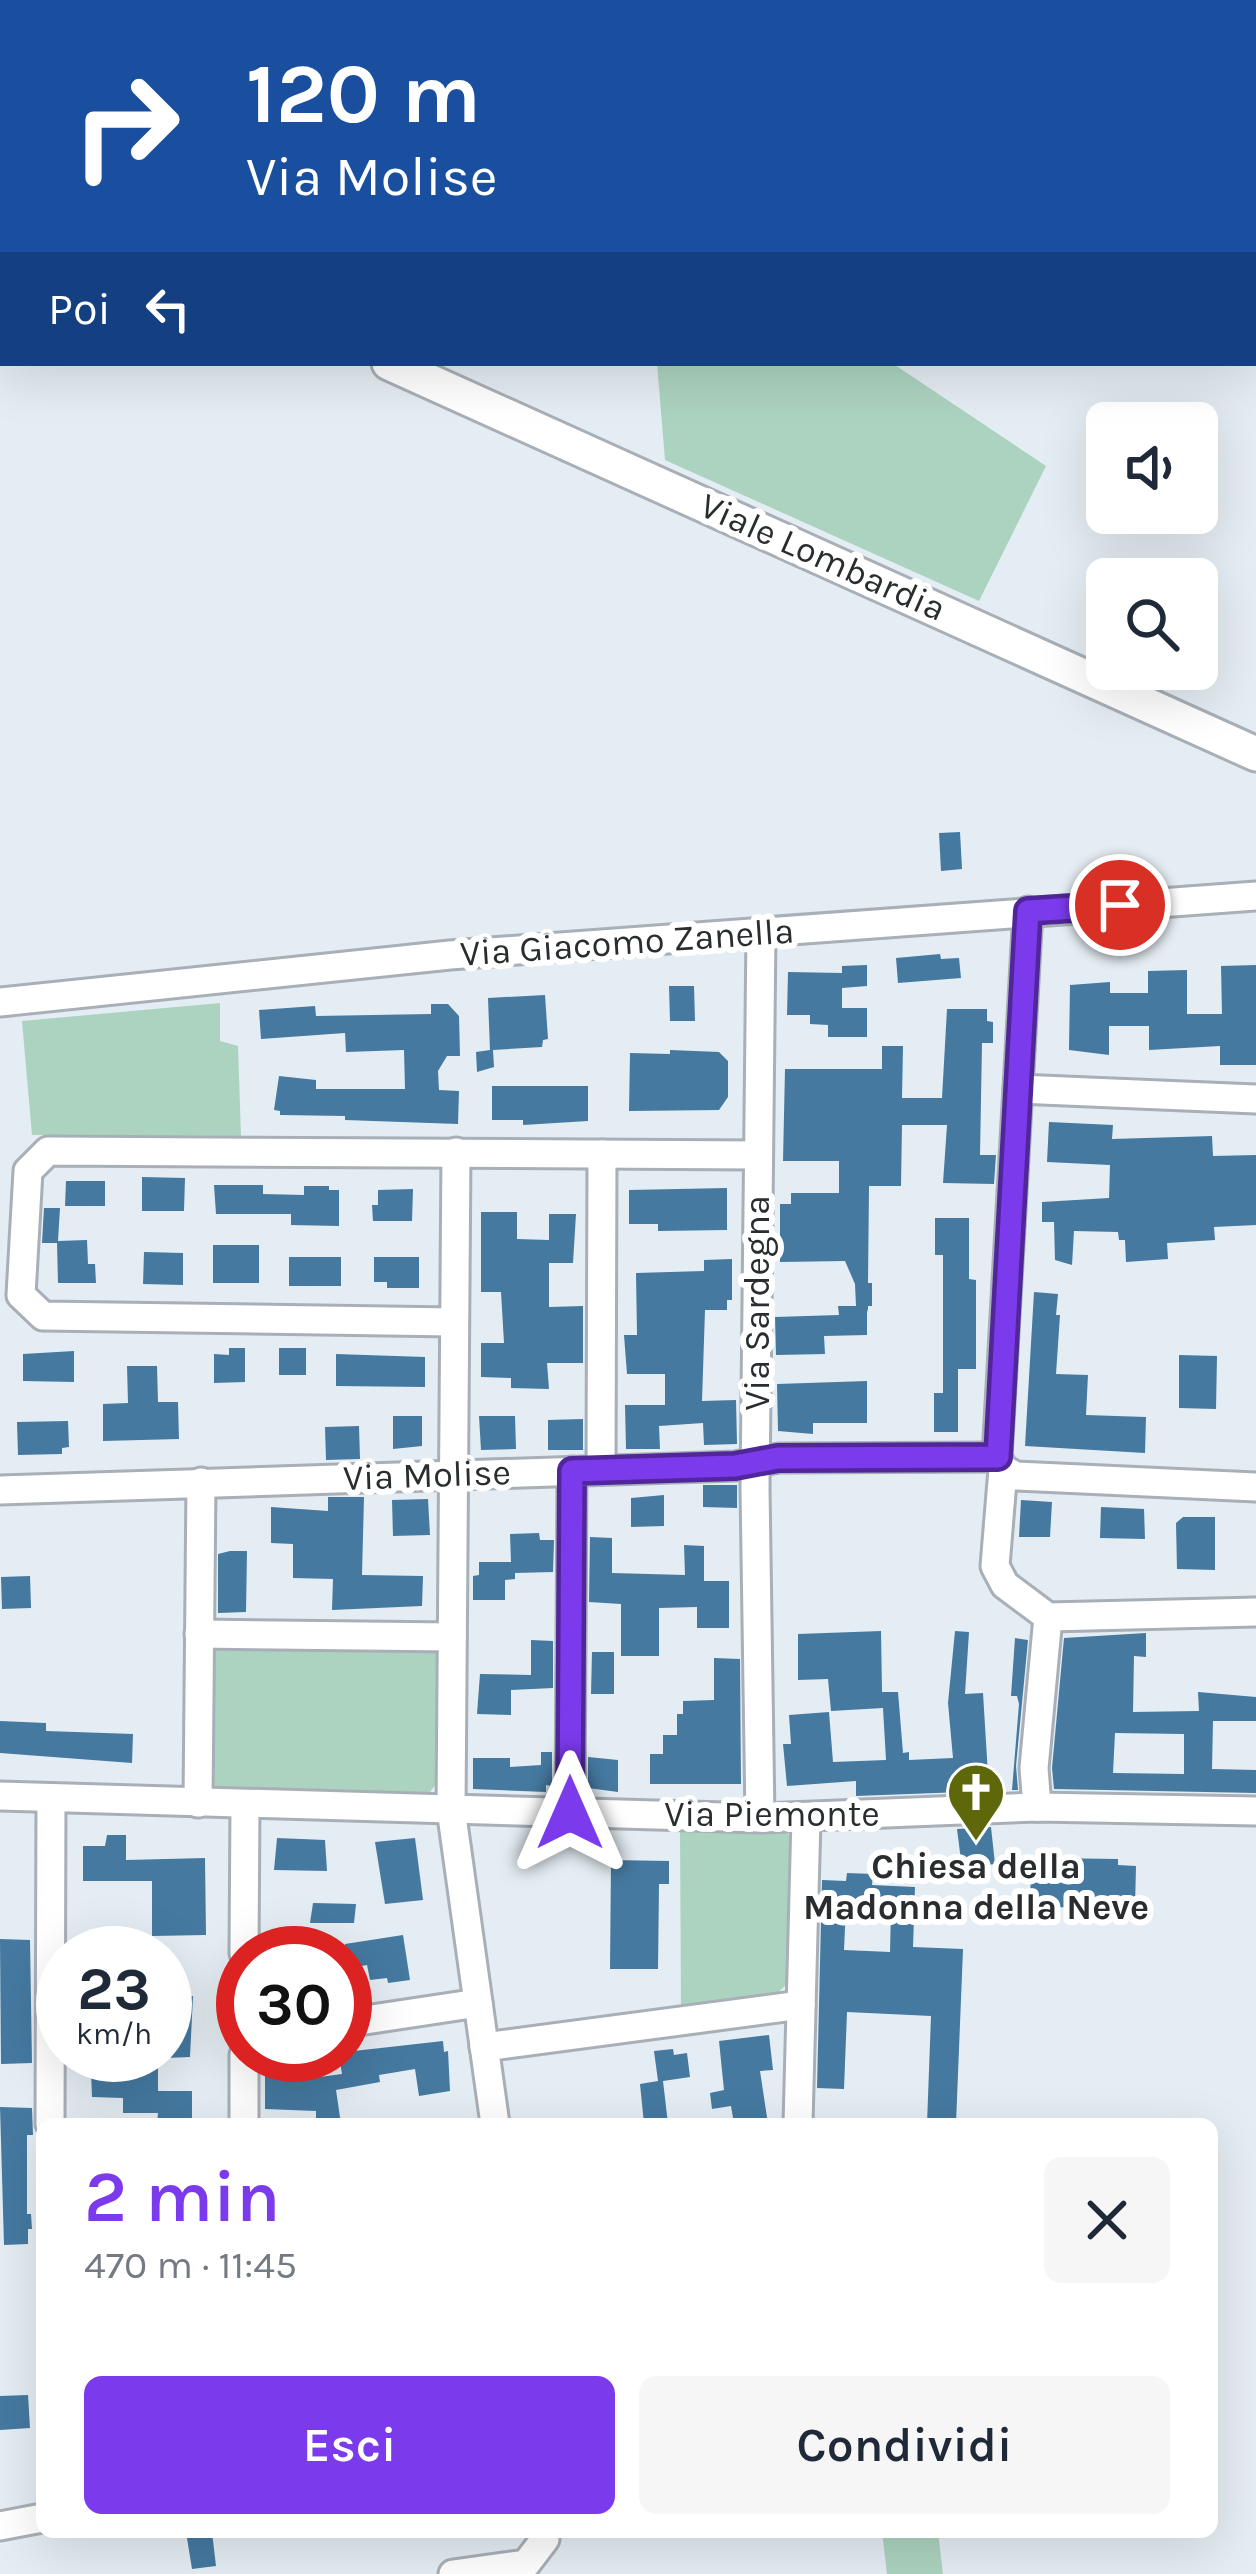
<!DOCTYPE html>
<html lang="it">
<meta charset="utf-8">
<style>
:root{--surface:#fff;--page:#f6f6f7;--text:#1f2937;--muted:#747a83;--accent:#7c3aed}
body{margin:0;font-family:Karla,sans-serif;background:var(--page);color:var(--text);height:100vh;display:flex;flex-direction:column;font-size:45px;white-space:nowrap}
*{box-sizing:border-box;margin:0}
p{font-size:39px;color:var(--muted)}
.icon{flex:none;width:66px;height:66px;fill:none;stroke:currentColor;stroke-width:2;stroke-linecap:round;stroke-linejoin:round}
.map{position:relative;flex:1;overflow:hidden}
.details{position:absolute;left:36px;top:2118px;width:1182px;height:420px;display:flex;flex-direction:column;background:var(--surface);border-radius:18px;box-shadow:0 12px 48px #0002}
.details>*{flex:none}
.top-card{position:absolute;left:0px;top:0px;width:1257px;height:366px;box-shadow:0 12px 48px #0002;background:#1a4fa0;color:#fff;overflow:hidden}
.tools{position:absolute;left:1086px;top:402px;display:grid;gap:24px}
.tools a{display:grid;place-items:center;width:132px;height:132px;border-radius:18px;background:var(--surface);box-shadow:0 12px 48px #0002;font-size:60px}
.speed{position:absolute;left:36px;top:1926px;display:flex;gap:24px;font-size:60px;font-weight:700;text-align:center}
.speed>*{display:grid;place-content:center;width:156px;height:156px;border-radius:50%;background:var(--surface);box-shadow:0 12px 48px #0002;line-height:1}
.speed small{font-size:30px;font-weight:400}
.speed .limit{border:18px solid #d22;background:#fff;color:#111}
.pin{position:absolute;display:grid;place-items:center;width:102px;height:102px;color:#fff;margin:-51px;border:6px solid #fff;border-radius:50%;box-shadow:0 3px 12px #0007}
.me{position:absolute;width:132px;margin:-66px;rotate:0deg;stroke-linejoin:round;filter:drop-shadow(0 0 9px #0008)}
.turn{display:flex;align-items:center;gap:42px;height:252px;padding:0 48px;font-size:54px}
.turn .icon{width:156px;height:156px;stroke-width:2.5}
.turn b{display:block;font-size:84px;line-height:102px}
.then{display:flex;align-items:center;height:114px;padding:0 48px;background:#0003;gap:24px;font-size:45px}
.round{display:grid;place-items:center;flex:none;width:126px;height:126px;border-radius:18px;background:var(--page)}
.summary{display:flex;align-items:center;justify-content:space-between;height:204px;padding:0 48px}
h1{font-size:72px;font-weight:600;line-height:90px;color:var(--accent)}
.cta{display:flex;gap:24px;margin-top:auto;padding:24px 48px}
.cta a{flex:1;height:138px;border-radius:18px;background:var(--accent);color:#fff;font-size:48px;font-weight:600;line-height:138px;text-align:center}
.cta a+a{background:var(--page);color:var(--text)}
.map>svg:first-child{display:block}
</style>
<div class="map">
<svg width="1256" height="2574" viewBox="0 0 1256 2574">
<rect width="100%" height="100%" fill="#e4edf3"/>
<g fill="#acd3bf">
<path d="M 657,363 L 892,363 L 1046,466 L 979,601 L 665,460 Z"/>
<path d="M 220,1003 L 220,1041 L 238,1046 L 241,1136 L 32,1135 L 22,1021 Z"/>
<path d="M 426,1646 L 439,1652 L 436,1784 L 427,1796 L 209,1788 L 207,1655 L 221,1648 Z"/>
<path d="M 683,1827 L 784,1829 L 793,1840 L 787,1984 L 771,1999 L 681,2009 L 680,1832 Z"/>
<path d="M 882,2532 L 938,2532 L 943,2574 L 887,2574 Z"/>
</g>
<g fill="#4579a0" fill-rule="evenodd">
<path d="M 960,832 L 962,869 L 941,871 L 939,833 Z"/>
<path d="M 940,954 L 941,959 L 959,958 L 961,978 L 898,983 L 896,958 Z"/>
<path d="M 867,965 L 867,986 L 842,988 L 842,1008 L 867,1008 L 867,1037 L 828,1037 L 828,1025 L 810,1024 L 810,1015 L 787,1015 L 788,972 L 842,973 L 842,966 Z"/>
<path d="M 1256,965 L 1256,1065 L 1220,1065 L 1220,1046 L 1149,1050 L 1149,1026 L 1109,1026 L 1109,1055 L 1069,1050 L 1070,985 L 1110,982 L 1110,993 L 1148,993 L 1148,971 L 1187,970 L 1187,1014 L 1222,1014 L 1221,966 Z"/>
<path d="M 669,986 L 694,986 L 695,1021 L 670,1021 Z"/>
<path d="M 545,995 L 548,1039 L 543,1040 L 542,1047 L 493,1050 L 494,1067 L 477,1072 L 476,1052 L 490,1050 L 488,998 Z"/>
<path d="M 431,1004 L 448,1004 L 459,1016 L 460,1056 L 447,1056 L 438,1071 L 439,1090 L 459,1091 L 458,1124 L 345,1120 L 345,1116 L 280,1115 L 280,1111 L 274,1110 L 279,1076 L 316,1080 L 316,1089 L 405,1089 L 404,1050 L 346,1052 L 345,1033 L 261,1039 L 259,1010 L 315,1006 L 316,1016 L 431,1014 Z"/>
<path d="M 947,1009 L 987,1009 L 987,1021 L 993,1022 L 993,1043 L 982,1043 L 980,1155 L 996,1155 L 994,1184 L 943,1183 L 947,1125 L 902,1125 L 901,1186 L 869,1186 L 868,1283 L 872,1283 L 872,1306 L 868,1306 L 868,1312 L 867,1309 L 867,1335 L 824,1336 L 825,1354 L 776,1355 L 775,1317 L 839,1315 L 838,1306 L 856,1306 L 855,1284 L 845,1261 L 780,1262 L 780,1204 L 791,1204 L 791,1193 L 839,1193 L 839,1161 L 783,1161 L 785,1069 L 882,1069 L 882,1046 L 903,1046 L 902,1098 L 942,1098 Z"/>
<path d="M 670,1050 L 719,1052 L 728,1061 L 728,1097 L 719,1110 L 629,1111 L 630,1053 L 670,1054 Z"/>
<path d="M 492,1086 L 588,1086 L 588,1121 L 523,1125 L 523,1120 L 492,1120 Z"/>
<path d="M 1049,1122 L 1113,1125 L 1112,1139 L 1212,1136 L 1213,1156 L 1256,1155 L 1256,1225 L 1214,1227 L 1215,1240 L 1167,1243 L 1168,1259 L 1126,1262 L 1125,1240 L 1119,1240 L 1118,1232 L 1074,1231 L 1072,1265 L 1055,1260 L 1054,1222 L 1042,1222 L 1042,1202 L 1109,1198 L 1110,1165 L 1047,1162 Z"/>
<path d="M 142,1177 L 185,1178 L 184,1211 L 142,1211 Z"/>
<path d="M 66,1181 L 105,1181 L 105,1206 L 65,1206 Z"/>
<path d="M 214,1185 L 263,1185 L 263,1194 L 304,1195 L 304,1186 L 329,1186 L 329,1190 L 339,1190 L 339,1226 L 291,1225 L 291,1214 L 216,1214 Z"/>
<path d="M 727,1188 L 727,1230 L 658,1231 L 658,1224 L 629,1224 L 629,1190 Z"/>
<path d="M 413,1189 L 412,1221 L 373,1221 L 372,1205 L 378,1205 L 378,1190 Z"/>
<path d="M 44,1208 L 60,1208 L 58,1241 L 87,1240 L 88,1264 L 95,1264 L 96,1283 L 58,1283 L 57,1243 L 42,1243 Z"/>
<path d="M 481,1212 L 517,1212 L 517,1239 L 549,1240 L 549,1214 L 576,1214 L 573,1263 L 549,1263 L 549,1307 L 583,1306 L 583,1363 L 547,1363 L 549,1389 L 511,1388 L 511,1378 L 481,1377 L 481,1343 L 504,1343 L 501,1292 L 481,1292 Z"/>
<path d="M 935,1218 L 969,1218 L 969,1279 L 976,1280 L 976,1369 L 958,1369 L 958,1432 L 934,1432 L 934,1393 L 943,1393 L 943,1255 L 935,1255 Z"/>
<rect x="213" y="1245" width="46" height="38"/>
<path d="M 144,1252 L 183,1253 L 183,1285 L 143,1284 Z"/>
<rect x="289" y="1257" width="52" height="29"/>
<path d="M 374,1257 L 419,1257 L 419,1288 L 387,1288 L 387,1282 L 374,1282 Z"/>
<path d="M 732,1259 L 732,1300 L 727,1300 L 727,1310 L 705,1310 L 702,1401 L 736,1400 L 737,1444 L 704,1445 L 703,1423 L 659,1426 L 660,1449 L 626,1449 L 625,1405 L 665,1405 L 665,1374 L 627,1374 L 624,1335 L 637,1335 L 636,1273 L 704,1271 L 704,1260 Z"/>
<path d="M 1034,1292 L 1058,1294 L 1056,1315 L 1060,1315 L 1056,1374 L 1088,1375 L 1086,1415 L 1146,1417 L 1145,1453 L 1025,1446 Z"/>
<path d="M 229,1348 L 245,1348 L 245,1382 L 214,1383 L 214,1354 L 229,1355 Z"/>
<rect x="279" y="1348" width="27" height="27"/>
<path d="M 74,1351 L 74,1382 L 23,1381 L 23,1354 Z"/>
<path d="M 336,1354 L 425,1357 L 425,1387 L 336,1386 Z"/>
<path d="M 1179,1355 L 1217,1356 L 1216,1409 L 1179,1408 Z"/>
<path d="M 127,1366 L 157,1366 L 158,1402 L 178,1402 L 179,1439 L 103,1441 L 103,1404 L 128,1403 Z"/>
<path d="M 867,1381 L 867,1423 L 813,1423 L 813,1434 L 778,1431 L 777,1384 Z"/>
<path d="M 393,1416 L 422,1416 L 422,1446 L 393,1449 Z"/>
<path d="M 479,1416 L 515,1416 L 516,1449 L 481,1450 Z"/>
<path d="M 583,1419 L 583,1450 L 548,1450 L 548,1420 Z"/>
<path d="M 68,1421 L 69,1447 L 62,1448 L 62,1454 L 18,1455 L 17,1422 Z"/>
<path d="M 359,1426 L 360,1459 L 326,1460 L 325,1427 Z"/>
<path d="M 703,1485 L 737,1485 L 737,1508 L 703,1507 Z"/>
<path d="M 664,1495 L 664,1526 L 631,1527 L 631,1498 Z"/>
<path d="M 328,1497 L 364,1497 L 362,1575 L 423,1576 L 422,1606 L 332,1610 L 333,1579 L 293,1578 L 293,1544 L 271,1543 L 271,1507 L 328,1511 Z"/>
<path d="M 428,1499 L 430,1535 L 393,1536 L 392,1500 Z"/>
<path d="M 1021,1500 L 1052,1502 L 1050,1537 L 1019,1537 Z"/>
<path d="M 1101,1507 L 1144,1509 L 1145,1539 L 1100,1538 Z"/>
<path d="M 1183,1517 L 1215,1517 L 1215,1570 L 1177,1569 L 1176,1523 Z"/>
<path d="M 539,1533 L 540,1540 L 554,1540 L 553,1572 L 515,1573 L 515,1579 L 505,1580 L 505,1600 L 473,1600 L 473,1576 L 479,1575 L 479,1562 L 511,1562 L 510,1534 Z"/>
<path d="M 590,1537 L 612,1538 L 612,1573 L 685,1575 L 684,1545 L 704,1546 L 704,1581 L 729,1581 L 729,1628 L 697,1628 L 697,1607 L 659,1608 L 659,1656 L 621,1656 L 621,1604 L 589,1602 Z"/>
<path d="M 230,1551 L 247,1551 L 246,1612 L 218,1613 L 218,1554 Z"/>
<path d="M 30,1576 L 31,1608 L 2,1609 L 1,1577 Z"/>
<path d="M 881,1631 L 882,1692 L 898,1692 L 903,1753 L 909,1752 L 909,1760 L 953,1758 L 948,1703 L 955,1631 L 969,1632 L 965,1694 L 983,1693 L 989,1791 L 856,1796 L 856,1781 L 787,1786 L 783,1744 L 791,1744 L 789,1715 L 829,1712 L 833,1762 L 886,1760 L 883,1708 L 831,1711 L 828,1679 L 798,1680 L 798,1634 Z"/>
<path d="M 1146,1633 L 1146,1657 L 1134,1656 L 1133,1712 L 1199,1711 L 1198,1692 L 1256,1697 L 1256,1721 L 1213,1721 L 1212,1769 L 1256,1770 L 1256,1793 L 1054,1789 L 1052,1768 L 1064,1638 ZM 1115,1733 L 1184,1734 L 1184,1774 L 1113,1773 Z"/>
<path d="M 1015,1638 L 1028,1640 L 1016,1766 L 1018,1790 L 1012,1790 L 1019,1704 L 1017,1696 L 1011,1696 Z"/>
<path d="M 531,1640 L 553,1641 L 553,1688 L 511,1690 L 511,1715 L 477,1714 L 480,1674 L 531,1675 Z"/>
<path d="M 592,1652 L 614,1652 L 614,1694 L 591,1694 Z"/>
<path d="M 714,1658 L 740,1659 L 741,1784 L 650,1784 L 650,1754 L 663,1754 L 663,1735 L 677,1735 L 677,1714 L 683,1714 L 683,1701 L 714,1700 Z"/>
<path d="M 0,1721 L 46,1723 L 46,1731 L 133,1734 L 132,1763 L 0,1753 Z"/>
<path d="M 541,1752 L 552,1752 L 552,1786 L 546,1785 L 546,1792 L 473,1789 L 473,1758 L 510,1758 L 510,1767 L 541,1765 Z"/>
<path d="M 588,1757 L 618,1760 L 618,1792 L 588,1788 Z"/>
<path d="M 991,1827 L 995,1864 L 962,1868 L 957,1829 Z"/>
<path d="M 107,1835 L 126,1835 L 126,1860 L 205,1858 L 206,1935 L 152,1936 L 152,1881 L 83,1881 L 83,1846 L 105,1846 Z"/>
<path d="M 277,1838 L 325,1840 L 327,1871 L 274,1870 Z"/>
<path d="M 415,1838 L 423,1900 L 385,1904 L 375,1842 Z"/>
<path d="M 1050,1858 L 1118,1859 L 1118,1865 L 1136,1866 L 1135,1908 L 1030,1907 L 1031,1865 L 1050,1865 Z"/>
<path d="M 611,1860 L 669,1861 L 669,1884 L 659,1884 L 658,1969 L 610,1969 Z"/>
<path d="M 847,1873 L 873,1874 L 872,1885 L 915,1887 L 913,1947 L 963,1949 L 956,2124 L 927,2124 L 931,2016 L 847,2012 L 844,2089 L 817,2088 L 822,1880 L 846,1881 ZM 846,1905 L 891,1910 L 890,1952 L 844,1950 Z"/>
<path d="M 313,1903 L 356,1904 L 354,1923 L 310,1923 Z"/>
<path d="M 403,1935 L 410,1980 L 388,1983 L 387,1978 L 370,1980 L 367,1965 L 345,1969 L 345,1944 Z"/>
<path d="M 0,1939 L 30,1940 L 32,2063 L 1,2064 Z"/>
<path d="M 193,1996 L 190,2057 L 165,2058 L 165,1997 Z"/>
<path d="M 769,2035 L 773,2070 L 760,2071 L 768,2124 L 734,2124 L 731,2106 L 712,2109 L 710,2093 L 724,2090 L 719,2041 Z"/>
<path d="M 443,2041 L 444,2052 L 448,2051 L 450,2091 L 419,2096 L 415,2069 L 379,2075 L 380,2082 L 336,2090 L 341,2124 L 316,2124 L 316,2111 L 265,2109 L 265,2060 L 297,2059 L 297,2080 L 342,2074 L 339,2055 L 345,2052 Z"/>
<path d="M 673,2049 L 674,2055 L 687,2053 L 690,2077 L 663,2081 L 668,2124 L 644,2124 L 640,2084 L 658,2081 L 654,2051 Z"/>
<path d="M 71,2055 L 122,2055 L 122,2064 L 158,2064 L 158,2091 L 192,2091 L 192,2124 L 157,2124 L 158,2113 L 123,2113 L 123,2098 L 92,2097 L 91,2071 Z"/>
<path d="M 0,2107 L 32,2108 L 33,2135 L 27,2135 L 27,2214 L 31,2214 L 32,2229 L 28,2229 L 28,2244 L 4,2245 Z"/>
<path d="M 28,2395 L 30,2428 L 0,2430 L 0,2396 Z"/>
<path d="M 186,2532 L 212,2532 L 216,2566 L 192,2569 Z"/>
</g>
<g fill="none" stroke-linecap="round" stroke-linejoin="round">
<g stroke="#a8afb6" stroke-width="33">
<g id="minor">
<path d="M 1028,911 L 997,1457 L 1003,1469 L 995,1566 L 1005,1585 L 1048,1617"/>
<path d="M 0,1002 L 450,955 L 1256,896"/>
<path d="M 1018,1089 L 1256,1099"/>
<path d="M 456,1152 L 451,1809 L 495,2124"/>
<path d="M 453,1322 L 43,1316 L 21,1295 L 28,1171 L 48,1151 L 757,1155"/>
<path d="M 1003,1469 L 1016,1476 L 1256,1487"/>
<path d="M 601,1470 L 602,1154"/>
<path d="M 0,1490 L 735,1466 L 779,1458 L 997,1457"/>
<path d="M 1048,1617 L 1256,1612"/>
<path d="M 199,1634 L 452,1637"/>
<path d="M 0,1796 L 760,1818 L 1037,1807 L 1256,1811"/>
<path d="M 198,1803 L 201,1482"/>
<path d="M 1037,1807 L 1034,1768 L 1048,1617"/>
<path d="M 570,1813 L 572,1471"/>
<path d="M 760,1818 L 755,1488 L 761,931"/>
<path d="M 244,1953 L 245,1804"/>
<path d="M 345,2023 L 478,2003"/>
<path d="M 484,2047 L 801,2005"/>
<path d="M 50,2124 L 51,1798"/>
<path d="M 244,2124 L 244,2055"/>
<path d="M 798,2124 L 806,1818"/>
<path d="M 0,2526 L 42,2518"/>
<path d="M 453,2574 L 526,2564 L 545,2539 L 544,2532"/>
</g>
</g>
<g stroke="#a8afb6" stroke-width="39">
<g id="major">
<path d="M 0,189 L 3,190"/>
<path d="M 389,363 L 1256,754"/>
</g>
</g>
<use href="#minor" stroke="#fff" stroke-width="27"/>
<use href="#major" stroke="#fff" stroke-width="33"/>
</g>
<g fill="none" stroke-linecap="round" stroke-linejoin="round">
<g stroke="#51269a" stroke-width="30">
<path id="route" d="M 570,1813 L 572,1471 L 735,1466 L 778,1458 L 998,1457 L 1028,911 L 1120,905"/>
</g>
<use href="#route" stroke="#7c3aed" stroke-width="21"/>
</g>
<defs>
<g id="church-pin" transform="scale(3)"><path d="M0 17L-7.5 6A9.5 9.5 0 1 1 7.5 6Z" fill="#5e6709" stroke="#fff"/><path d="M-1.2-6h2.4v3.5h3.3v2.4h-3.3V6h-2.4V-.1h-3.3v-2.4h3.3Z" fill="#fff"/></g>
</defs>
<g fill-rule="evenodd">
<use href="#church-pin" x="976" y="1792"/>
</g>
<g text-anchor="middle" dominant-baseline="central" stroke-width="12" stroke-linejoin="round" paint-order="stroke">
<g font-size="36" fill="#2a2d2f" stroke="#fff">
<text transform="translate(823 557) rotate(24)">Viale Lombardia</text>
<text transform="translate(627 942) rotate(-4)">Via Giacomo Zanella</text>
<text transform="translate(757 1303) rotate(-90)">Via Sardegna</text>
<text transform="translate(427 1475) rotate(-2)">Via Molise</text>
<text x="772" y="1814">Via Piemonte</text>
</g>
<g font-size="36" font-weight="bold" fill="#2a2d2f" stroke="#fff">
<text x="976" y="1866">Chiesa della<tspan x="976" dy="41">Madonna della Neve</tspan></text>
</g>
</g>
</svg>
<div class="tools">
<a><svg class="icon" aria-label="sound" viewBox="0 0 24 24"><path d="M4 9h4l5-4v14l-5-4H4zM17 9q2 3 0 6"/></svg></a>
<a><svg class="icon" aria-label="search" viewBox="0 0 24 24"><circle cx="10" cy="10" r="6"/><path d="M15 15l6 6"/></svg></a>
</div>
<div class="speed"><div>23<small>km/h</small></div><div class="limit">30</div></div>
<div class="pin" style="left:1120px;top:905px;background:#d93025"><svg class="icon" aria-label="arrive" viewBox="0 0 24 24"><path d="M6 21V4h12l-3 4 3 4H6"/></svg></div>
<svg class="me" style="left:570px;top:1813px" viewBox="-20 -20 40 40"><path d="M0-17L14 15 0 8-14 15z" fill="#7c3aed" stroke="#fff" stroke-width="4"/></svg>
<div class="top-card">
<div class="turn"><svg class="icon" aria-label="right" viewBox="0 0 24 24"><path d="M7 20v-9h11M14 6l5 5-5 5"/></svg><div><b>120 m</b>Via Molise</div></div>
<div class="then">Poi<svg class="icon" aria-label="left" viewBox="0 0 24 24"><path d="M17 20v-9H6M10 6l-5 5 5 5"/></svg></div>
</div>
<section class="details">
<div class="summary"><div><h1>2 min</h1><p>470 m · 11:45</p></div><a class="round"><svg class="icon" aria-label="close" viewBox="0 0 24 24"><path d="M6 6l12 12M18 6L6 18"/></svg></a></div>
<div class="cta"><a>Esci</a><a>Condividi</a></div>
</section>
</div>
